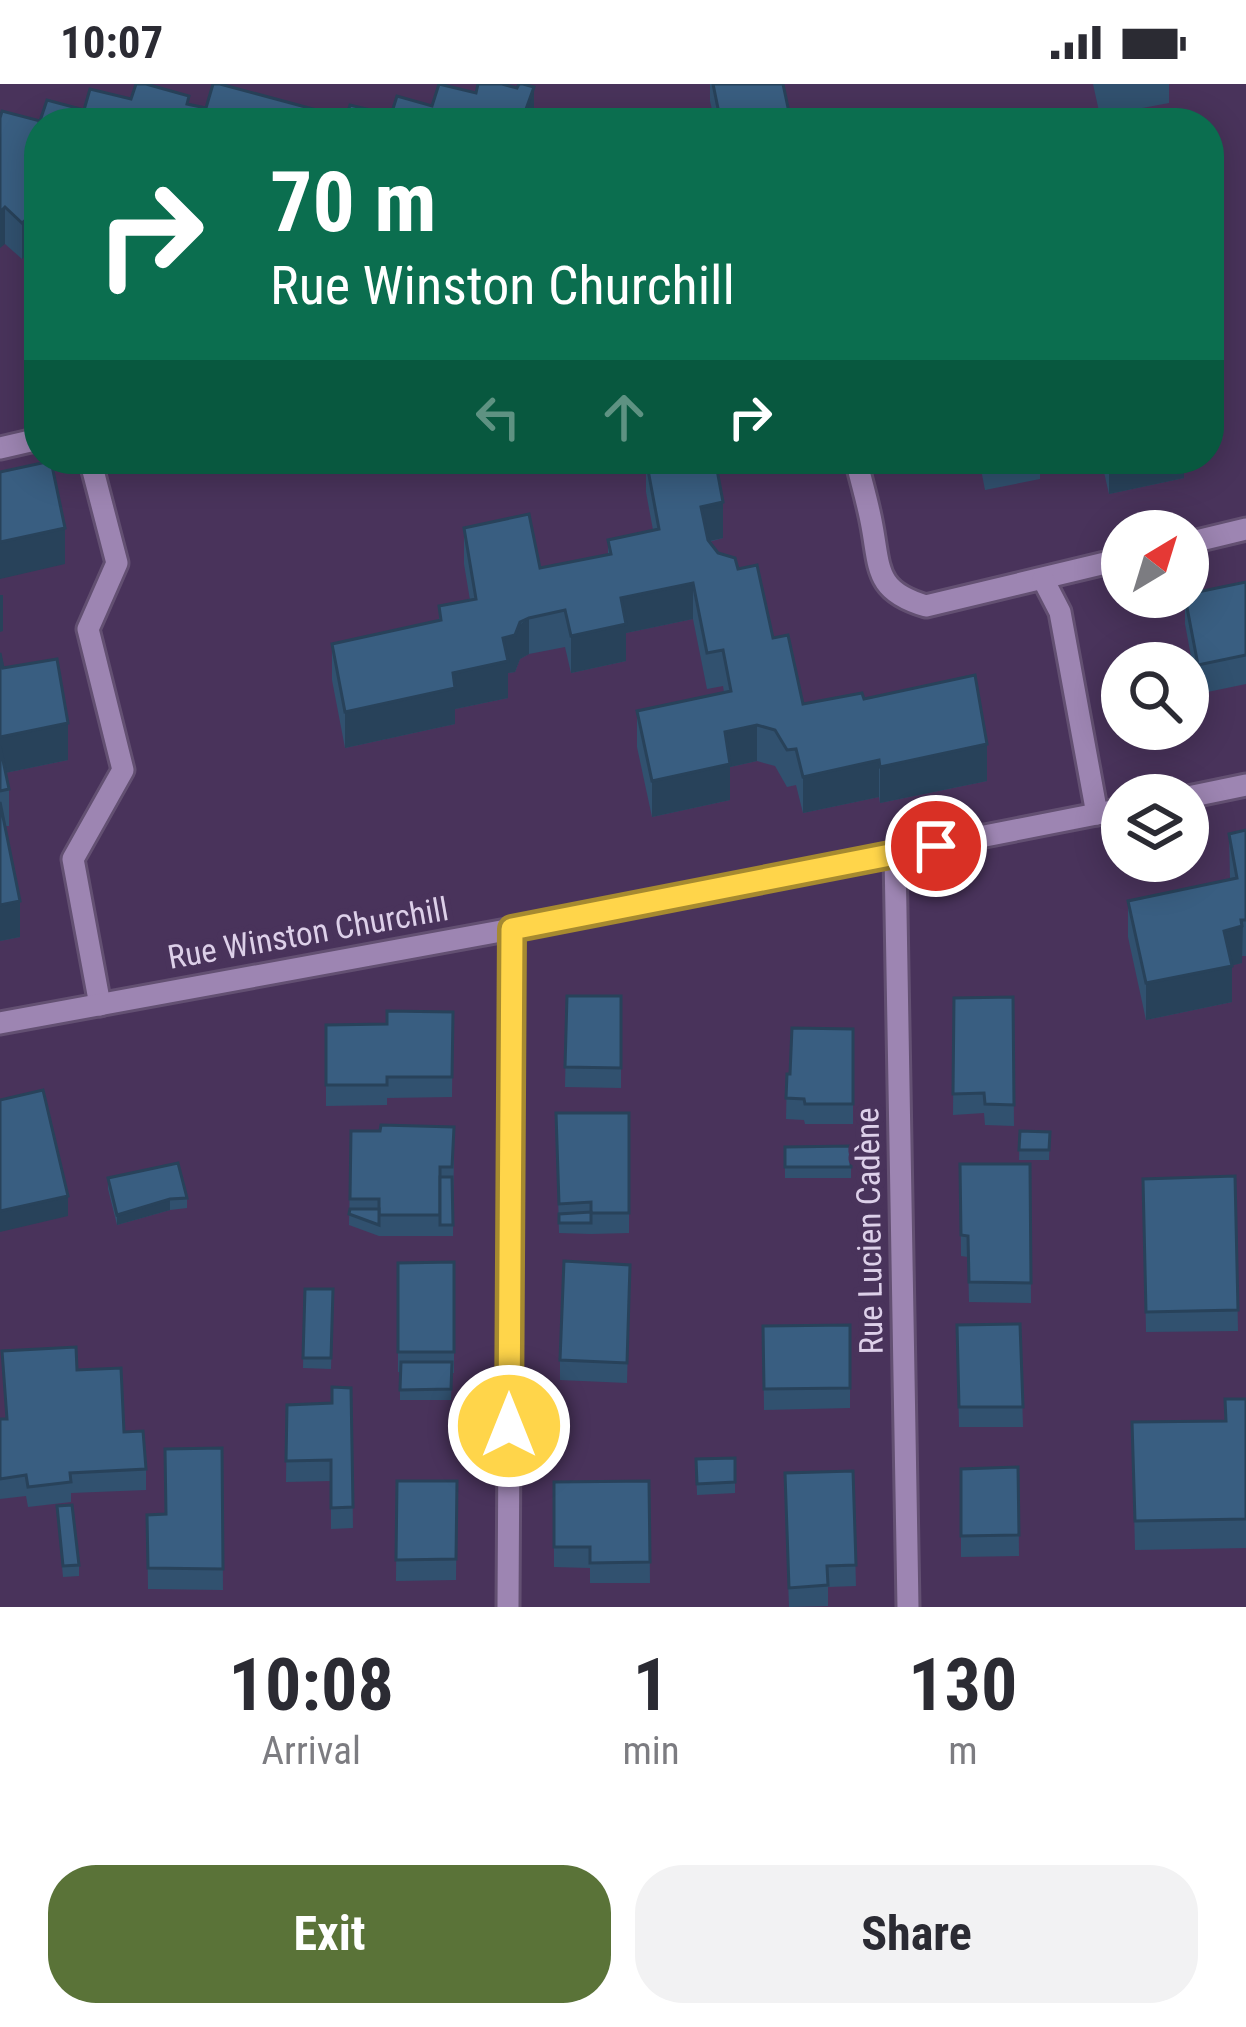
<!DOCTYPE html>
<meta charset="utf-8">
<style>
:root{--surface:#fff;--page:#f2f2f3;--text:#2b2b33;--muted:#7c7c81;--accent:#5a7338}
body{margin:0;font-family:"Roboto Condensed",sans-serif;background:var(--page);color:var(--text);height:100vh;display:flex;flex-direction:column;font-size:45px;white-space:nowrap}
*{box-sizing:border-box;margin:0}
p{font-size:39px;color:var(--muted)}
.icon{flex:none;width:66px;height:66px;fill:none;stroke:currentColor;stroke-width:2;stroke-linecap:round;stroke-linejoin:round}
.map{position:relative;height:1523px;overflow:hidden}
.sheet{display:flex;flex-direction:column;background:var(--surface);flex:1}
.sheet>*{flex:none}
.hud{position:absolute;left:24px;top:24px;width:1200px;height:366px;border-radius:48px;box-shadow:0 6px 30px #0003;background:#0b6e4f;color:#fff;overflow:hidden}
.needle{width:78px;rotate:38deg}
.fabs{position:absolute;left:1101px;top:426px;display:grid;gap:24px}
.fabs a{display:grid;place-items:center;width:108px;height:108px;border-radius:50%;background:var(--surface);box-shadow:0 6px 30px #0003;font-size:60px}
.pin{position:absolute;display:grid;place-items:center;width:102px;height:102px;color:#fff;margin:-51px;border:6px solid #fff;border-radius:50%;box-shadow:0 3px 12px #0007}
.me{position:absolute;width:132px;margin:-66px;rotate:0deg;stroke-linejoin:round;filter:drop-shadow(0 0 9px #0008)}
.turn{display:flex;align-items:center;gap:42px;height:252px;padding:0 48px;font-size:54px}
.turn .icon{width:156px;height:156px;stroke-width:2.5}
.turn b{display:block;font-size:84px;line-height:102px}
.lanes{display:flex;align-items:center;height:114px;padding:0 48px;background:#0003;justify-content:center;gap:60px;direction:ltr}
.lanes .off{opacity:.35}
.eta{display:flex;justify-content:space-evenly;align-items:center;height:204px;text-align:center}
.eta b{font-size:72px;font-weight:700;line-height:84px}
.button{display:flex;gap:24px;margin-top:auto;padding:24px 48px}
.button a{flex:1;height:138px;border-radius:48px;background:var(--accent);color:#fff;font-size:48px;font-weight:700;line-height:138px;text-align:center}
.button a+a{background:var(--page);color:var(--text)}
.status{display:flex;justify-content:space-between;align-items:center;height:84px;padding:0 60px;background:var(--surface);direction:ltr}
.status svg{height:33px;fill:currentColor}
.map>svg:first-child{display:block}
</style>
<div class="status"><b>10:07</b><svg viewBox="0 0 49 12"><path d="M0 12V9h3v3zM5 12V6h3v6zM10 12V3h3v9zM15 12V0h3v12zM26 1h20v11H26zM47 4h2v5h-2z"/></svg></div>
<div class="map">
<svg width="1246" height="1523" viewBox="0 0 1246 1523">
<rect width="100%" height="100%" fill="#49335b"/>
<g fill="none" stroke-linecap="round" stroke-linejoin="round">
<g stroke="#635072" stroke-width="27">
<g id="minor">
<path d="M 0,364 L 39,355"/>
<path d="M 90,375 L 117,479 L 88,545 L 123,686 L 73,775 L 100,921"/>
<path d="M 856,375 C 861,397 868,419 872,442 C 880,485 875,507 926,522 L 1122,475"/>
<path d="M 1188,459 L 1246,445"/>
<path d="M 1043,495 L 1060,528 L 1097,730"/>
<path d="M 1188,713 L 1246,701"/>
<path d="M 895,770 L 908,1523"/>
<path d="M 0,939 L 512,845 L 1122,725"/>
<path d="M 508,1523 L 512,845"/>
</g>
</g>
<use href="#minor" stroke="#9d85b2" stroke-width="21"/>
</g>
<g fill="#31516f">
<path d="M 710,0 L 783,0 L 790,39 L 715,39 L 710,17 Z"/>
<path d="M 1093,0 L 1169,0 L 1169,19 L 1100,32 Z"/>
<path d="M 131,15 L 189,20 L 206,24 L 346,34 L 391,31 L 432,22 L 534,39 L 39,39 L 22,175 L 5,160 L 0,34 L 40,37 Z"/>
<path d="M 646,375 L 723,454 L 709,458 L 718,469 L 738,485 L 773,554 L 803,620 L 864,615 L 987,697 L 880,719 L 879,713 L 803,729 L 796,701 L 787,703 L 775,682 L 757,677 L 730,683 L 730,716 L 652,733 L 637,663 L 637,627 L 724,608 L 723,602 L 707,605 L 693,535 L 626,549 L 626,577 L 571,589 L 565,563 L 529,570 L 520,575 L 515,588 L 508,589 L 508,614 L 455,625 L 455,640 L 345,664 L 332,596 L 332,560 L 439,537 L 439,522 L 470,516 L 464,480 L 464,444 L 540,484 L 608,470 L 608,456 L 653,446 L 646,408 Z"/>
<path d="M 979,375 L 1040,375 L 1040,395 L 985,406 Z"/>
<path d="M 1086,375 L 1184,375 L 1184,394 L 1109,410 L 1103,384 L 1093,385 Z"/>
<path d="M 1246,498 L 1246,600 L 1198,610 L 1185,540 L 1185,513 Z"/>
<path d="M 0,569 L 3,584 L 68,676 L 5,689 L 9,705 L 9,742 L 5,742 L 20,853 L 0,857 Z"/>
<path d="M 1246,746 L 1246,872 L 1242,872 L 1242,879 L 1232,881 L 1232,918 L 1146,936 L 1128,853 L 1128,817 L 1230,795 L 1229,750 Z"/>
<path d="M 567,912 L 621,912 L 621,1004 L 565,1003 Z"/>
<path d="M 1013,913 L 1014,1042 L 985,1041 L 984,1029 L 953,1031 L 954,914 Z"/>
<path d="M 453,928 L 452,1013 L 387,1014 L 387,1021 L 326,1022 L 326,941 L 387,940 Z"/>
<path d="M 853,945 L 853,1040 L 805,1040 L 804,1036 L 786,1035 L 787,990 L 790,990 Z"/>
<path d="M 556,1029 L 629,1029 L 629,1149 L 591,1150 L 591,1145 L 591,1150 L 559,1149 Z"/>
<path d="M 351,1047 L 454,1063 L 453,1152 L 379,1152 L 349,1141 Z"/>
<path d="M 1020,1047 L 1050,1048 L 1049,1076 L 1019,1076 Z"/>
<path d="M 851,1062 L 851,1094 L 785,1094 L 785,1063 Z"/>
<path d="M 960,1080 L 1030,1080 L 1031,1219 L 969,1218 L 968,1173 L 961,1172 Z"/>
<path d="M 1235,1092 L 1238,1247 L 1146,1248 L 1143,1095 Z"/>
<path d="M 108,1094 L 187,1114 L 187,1124 L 170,1126 L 117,1141 L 108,1105 Z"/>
<path d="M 454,1178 L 454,1289 L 452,1289 L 451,1316 L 400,1316 L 400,1288 L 398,1288 L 398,1179 Z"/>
<path d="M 630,1181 L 627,1299 L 560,1296 L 560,1276 Z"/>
<path d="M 305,1205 L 333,1205 L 331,1285 L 303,1284 Z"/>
<path d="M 1020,1240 L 1023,1343 L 959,1343 L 957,1241 Z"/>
<path d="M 850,1241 L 850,1324 L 764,1326 L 763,1242 Z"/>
<path d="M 2,1267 L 77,1286 L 124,1348 L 146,1385 L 146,1406 L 71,1409 L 71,1418 L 28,1423 L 26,1412 L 0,1415 L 0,1335 L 6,1335 Z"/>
<path d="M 351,1304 L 353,1444 L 331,1445 L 331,1397 L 286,1398 L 287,1321 L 332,1319 Z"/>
<path d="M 1246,1315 L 1246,1464 L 1135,1466 L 1132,1338 L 1225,1337 Z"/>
<path d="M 222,1364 L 223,1506 L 148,1505 L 147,1431 L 165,1430 Z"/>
<path d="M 735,1374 L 735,1409 L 697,1411 L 696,1375 Z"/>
<path d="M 1018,1383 L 1019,1472 L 961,1473 L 961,1385 Z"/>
<path d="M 853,1387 L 856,1502 L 828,1503 L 828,1522 L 789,1523 L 785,1409 Z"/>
<path d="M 397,1397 L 457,1397 L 456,1496 L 396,1497 Z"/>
<path d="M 649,1397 L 650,1499 L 590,1499 L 590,1484 L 554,1483 L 554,1398 Z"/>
<path d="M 57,1422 L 79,1481 L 79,1492 L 63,1493 Z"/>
</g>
<g fill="#28425a">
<path d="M 534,3 L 534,39 L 521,39 Z"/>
<path d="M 790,33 L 790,39 L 765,39 Z"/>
<path d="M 5,123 L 5,160 L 0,164 L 0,128 Z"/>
<path d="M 39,124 L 39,160 L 22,175 L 22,139 Z"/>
<path d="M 1135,375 L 1184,375 L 1184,394 L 1109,410 L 1109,381 Z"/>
<path d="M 723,418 L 723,454 L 701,459 L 701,423 Z"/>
<path d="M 65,444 L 65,480 L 0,495 L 0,458 Z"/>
<path d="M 693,499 L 693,535 L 626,549 L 626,577 L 571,589 L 571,552 L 621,514 Z"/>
<path d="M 0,511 L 3,511 L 3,547 L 0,548 Z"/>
<path d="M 529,534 L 529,570 L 520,575 L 515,588 L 508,589 L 508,614 L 455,625 L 455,640 L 345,664 L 345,628 L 453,589 Z"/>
<path d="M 68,639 L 68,676 L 0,690 L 0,653 Z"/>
<path d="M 757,641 L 757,677 L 730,683 L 730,716 L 652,733 L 652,697 L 725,648 Z"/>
<path d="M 987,660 L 987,697 L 880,719 L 880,683 Z"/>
<path d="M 879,676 L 879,713 L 803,729 L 803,693 Z"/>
<path d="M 20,817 L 20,853 L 0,857 L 0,821 Z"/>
<path d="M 1243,835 L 1242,879 L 1226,883 L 1232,882 L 1232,918 L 1146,936 L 1146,899 Z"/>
<path d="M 68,1112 L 68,1132 L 0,1148 L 0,1127 Z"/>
<path d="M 170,1115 L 170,1126 L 117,1141 L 117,1131 Z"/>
</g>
<g fill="#395e81" stroke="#28425a" stroke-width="3">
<path d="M 136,0 L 146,0 L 189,12 L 187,20 L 206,24 L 213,0 L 220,0 L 346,34 L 350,21 L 391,31 L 397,12 L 432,22 L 439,0 L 476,9 L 478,0 L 502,0 L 517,4 L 519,0 L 523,0 L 534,3 L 521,39 L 39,39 L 39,124 L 22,139 L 5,123 L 0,128 L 0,34 L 2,27 L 40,37 L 47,16 L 84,26 L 90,5 L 131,15 Z"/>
<path d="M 713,0 L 783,0 L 790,33 L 766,39 L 721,39 Z"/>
<path d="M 646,375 L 715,375 L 723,418 L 701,423 L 708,456 L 718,469 L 735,474 L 738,485 L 757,481 L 773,554 L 788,551 L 803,620 L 862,609 L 864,615 L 975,591 L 987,660 L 880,683 L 879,676 L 803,693 L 796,665 L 787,666 L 775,646 L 757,641 L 725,648 L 730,680 L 652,697 L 637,627 L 731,607 L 723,566 L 707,569 L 693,499 L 621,514 L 626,540 L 571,552 L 565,526 L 529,534 L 520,538 L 515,551 L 503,554 L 508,577 L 453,589 L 455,604 L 345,628 L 332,560 L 441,536 L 439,522 L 476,515 L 464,444 L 529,430 L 540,484 L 611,470 L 608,456 L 659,445 Z"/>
<path d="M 1108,375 L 1135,375 L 1109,381 Z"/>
<path d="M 51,377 L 65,444 L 0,458 L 0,388 Z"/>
<path d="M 1246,498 L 1246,571 L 1198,581 L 1185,513 L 1188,513 L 1188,510 Z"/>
<path d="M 0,569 L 3,584 L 57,575 L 68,639 L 0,653 Z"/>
<path d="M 0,662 L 9,705 L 0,707 Z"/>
<path d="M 0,718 L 20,817 L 0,821 Z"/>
<path d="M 1246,746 L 1246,836 L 1241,836 L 1242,842 L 1224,847 L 1232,882 L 1146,899 L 1128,817 L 1237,794 L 1229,750 Z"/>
<path d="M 567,912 L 621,912 L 621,984 L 565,983 Z"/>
<path d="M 1013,913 L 1014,1021 L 985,1020 L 984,1009 L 953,1010 L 954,914 Z"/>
<path d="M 387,927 L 453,928 L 452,993 L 387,993 L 387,1001 L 326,1001 L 326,941 L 387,940 Z"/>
<path d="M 792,944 L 853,945 L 853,1020 L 805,1020 L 804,1015 L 786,1014 L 787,990 L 790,990 Z"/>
<path d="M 43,1006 L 68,1112 L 0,1127 L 0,1016 Z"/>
<path d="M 556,1029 L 629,1029 L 629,1129 L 591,1129 L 591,1118 L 559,1120 Z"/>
<path d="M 381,1041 L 454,1043 L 452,1083 L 440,1083 L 440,1131 L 379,1131 L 379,1115 L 350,1115 L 351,1047 L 380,1047 Z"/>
<path d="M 1020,1047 L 1050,1048 L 1049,1066 L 1019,1066 Z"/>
<path d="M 851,1062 L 851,1083 L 785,1083 L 785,1063 Z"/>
<path d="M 178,1079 L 187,1114 L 170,1115 L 117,1131 L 108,1094 Z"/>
<path d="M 960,1080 L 1030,1080 L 1031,1199 L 969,1198 L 968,1152 L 961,1151 Z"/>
<path d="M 1235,1092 L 1238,1226 L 1146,1228 L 1143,1095 Z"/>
<path d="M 440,1093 L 452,1093 L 453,1141 L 440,1141 Z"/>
<path d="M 350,1125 L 379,1125 L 379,1141 L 349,1130 Z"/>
<path d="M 591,1128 L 591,1139 L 559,1139 L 559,1130 Z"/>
<path d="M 564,1177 L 630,1181 L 627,1279 L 560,1276 Z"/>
<path d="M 454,1178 L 454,1268 L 398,1268 L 398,1179 Z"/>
<path d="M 305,1205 L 333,1205 L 331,1274 L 303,1274 Z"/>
<path d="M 1020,1240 L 1023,1323 L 959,1323 L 957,1241 Z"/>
<path d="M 850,1241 L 850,1304 L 764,1305 L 763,1242 Z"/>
<path d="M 76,1263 L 77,1286 L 121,1284 L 124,1348 L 143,1347 L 146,1385 L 70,1389 L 71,1398 L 28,1403 L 26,1391 L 0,1395 L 0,1335 L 7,1335 L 2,1267 Z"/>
<path d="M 401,1278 L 452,1278 L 451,1305 L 400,1306 Z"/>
<path d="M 332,1303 L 351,1304 L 353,1423 L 331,1424 L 331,1376 L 286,1377 L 287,1321 L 332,1319 Z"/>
<path d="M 1225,1315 L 1246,1315 L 1246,1435 L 1135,1437 L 1132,1338 L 1226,1337 Z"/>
<path d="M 222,1364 L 223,1485 L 148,1484 L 147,1431 L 166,1430 L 165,1365 Z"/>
<path d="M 735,1374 L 735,1398 L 697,1400 L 696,1375 Z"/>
<path d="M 1018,1383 L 1019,1451 L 961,1452 L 961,1385 Z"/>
<path d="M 853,1387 L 856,1481 L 827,1482 L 828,1501 L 789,1504 L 785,1389 Z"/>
<path d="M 397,1397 L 457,1397 L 456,1475 L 396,1476 Z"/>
<path d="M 649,1397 L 650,1478 L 590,1479 L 590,1463 L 554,1463 L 554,1398 Z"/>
<path d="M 72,1421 L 79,1481 L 63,1482 L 57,1422 Z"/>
</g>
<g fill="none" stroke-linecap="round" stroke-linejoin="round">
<g stroke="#a68a30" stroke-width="30">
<path id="route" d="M 509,1342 L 512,845 L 936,762"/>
</g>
<use href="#route" stroke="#ffd54a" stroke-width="21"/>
</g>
<g text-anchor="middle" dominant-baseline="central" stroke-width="12" stroke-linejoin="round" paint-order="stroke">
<g font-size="33" fill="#ddd0e9" stroke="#49335b">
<text transform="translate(308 849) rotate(-10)">Rue Winston Churchill</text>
<text transform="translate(869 1147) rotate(-91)">Rue Lucien Cadène</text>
</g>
</g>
</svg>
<div class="fabs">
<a><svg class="needle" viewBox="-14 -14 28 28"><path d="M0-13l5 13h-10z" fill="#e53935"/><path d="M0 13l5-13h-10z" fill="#7c7c81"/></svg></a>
<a><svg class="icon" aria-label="search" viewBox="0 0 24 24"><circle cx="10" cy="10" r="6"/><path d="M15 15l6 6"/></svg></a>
<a><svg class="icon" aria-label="layers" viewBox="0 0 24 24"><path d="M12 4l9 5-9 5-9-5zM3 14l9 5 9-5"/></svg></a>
</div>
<div class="pin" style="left:936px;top:762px;background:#d93025"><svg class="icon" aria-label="arrive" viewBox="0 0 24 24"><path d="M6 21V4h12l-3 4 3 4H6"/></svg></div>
<svg class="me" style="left:509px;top:1342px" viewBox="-20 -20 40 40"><circle r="17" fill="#ffd54a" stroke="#fff" stroke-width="3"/><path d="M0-11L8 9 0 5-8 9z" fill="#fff"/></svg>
<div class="hud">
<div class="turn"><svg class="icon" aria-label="right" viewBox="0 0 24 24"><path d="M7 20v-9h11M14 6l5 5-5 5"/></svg><div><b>70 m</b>Rue Winston Churchill</div></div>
<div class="lanes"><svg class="icon off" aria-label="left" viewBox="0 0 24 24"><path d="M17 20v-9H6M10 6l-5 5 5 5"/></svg><svg class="icon off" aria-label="ahead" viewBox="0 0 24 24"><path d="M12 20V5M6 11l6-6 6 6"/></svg><svg class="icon" aria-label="right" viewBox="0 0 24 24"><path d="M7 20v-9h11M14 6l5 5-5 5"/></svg></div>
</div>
</div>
<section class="sheet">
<div class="eta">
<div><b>10:08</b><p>Arrival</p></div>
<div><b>1</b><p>min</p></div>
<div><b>130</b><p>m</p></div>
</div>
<div class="button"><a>Exit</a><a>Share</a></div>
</section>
